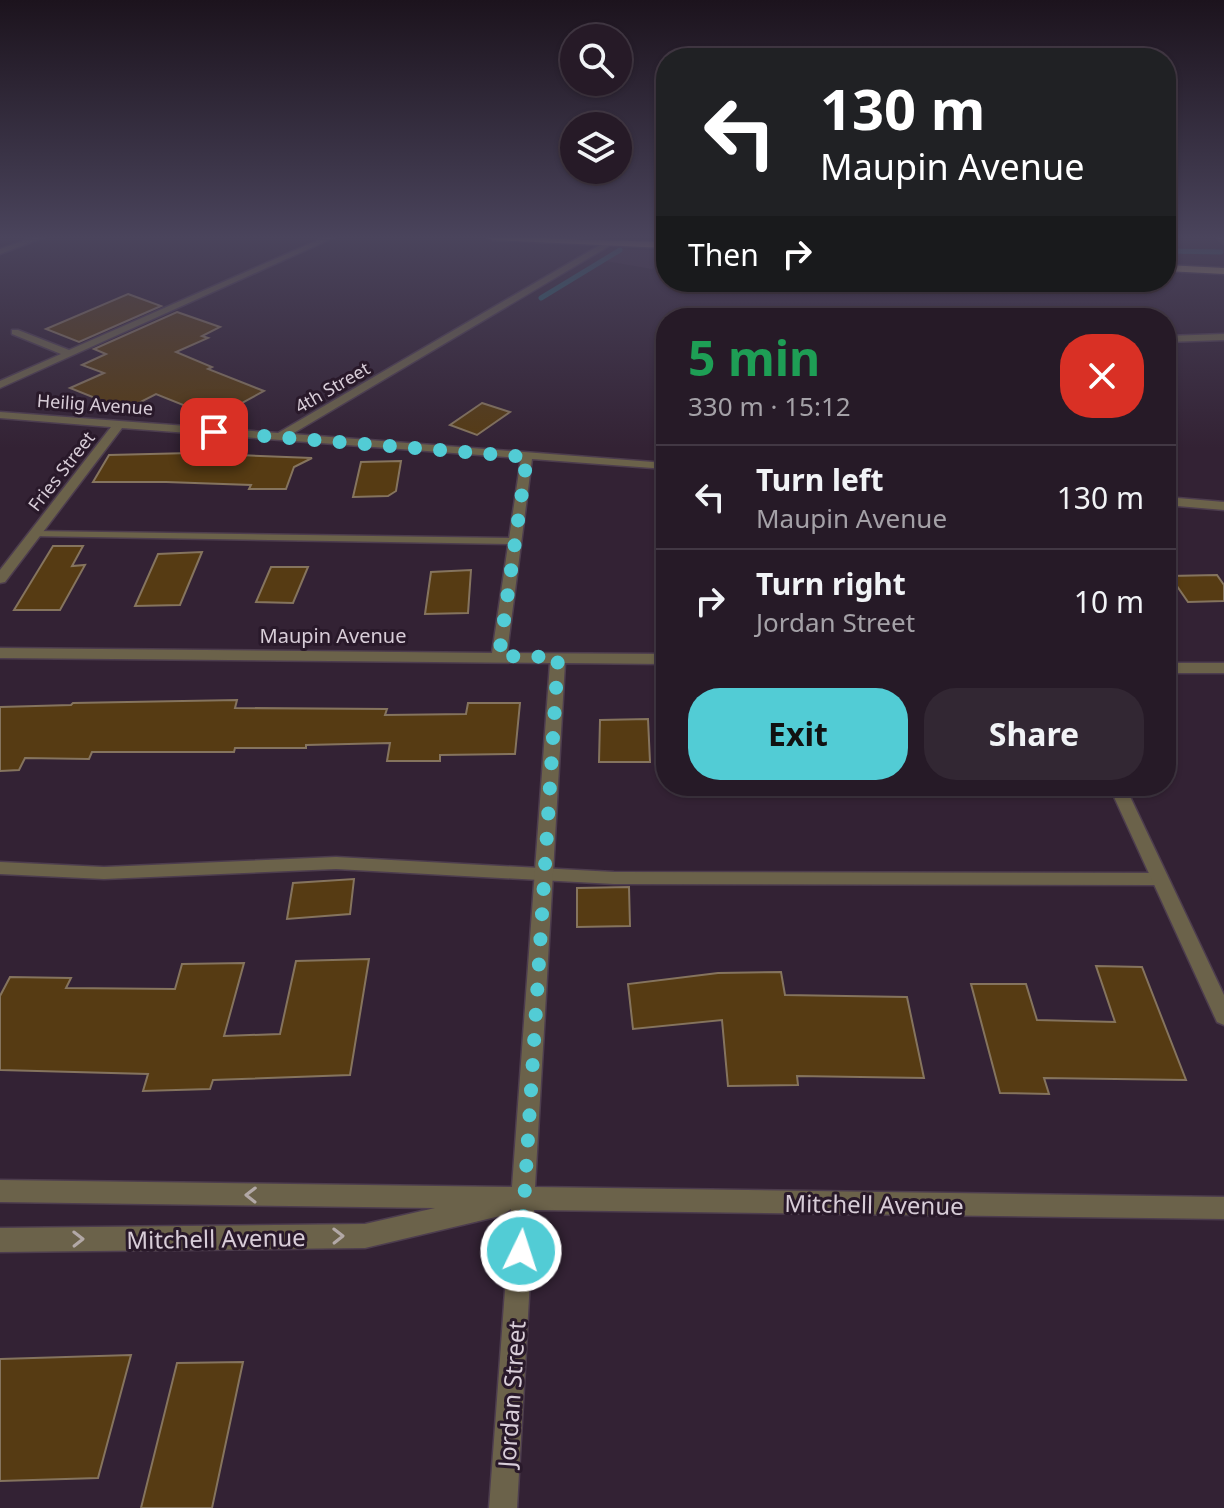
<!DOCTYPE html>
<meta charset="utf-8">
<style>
:root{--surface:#261a27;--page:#322733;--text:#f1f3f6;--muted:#a4a1a7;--line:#423844;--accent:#52ccd5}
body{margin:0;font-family:"Noto Sans",sans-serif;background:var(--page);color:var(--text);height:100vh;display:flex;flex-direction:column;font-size:30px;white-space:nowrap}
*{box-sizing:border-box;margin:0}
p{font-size:26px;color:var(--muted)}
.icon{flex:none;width:44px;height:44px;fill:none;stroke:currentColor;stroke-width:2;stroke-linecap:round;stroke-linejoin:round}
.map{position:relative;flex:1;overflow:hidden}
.drawer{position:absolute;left:656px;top:308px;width:520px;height:488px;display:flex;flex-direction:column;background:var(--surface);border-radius:32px;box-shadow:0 2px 6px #0004,0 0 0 2px var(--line)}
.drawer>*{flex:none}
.banner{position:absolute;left:656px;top:48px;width:520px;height:244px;border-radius:32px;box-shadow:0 2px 6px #0004,0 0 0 2px var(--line);background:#202124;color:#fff;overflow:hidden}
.buttons{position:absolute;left:560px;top:24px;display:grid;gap:16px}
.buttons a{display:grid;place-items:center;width:72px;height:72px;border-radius:50%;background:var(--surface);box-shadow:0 2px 6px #0004,0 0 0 2px var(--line);font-size:40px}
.pin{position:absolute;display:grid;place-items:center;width:68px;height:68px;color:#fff;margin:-34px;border-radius:16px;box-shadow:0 4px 12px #0006}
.me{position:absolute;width:88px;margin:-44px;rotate:4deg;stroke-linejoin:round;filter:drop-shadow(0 0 6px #0008)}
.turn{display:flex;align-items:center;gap:28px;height:168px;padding:0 32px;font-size:36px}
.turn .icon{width:104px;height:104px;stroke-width:2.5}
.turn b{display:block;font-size:56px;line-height:68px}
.then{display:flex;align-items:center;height:76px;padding:0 32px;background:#0003;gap:16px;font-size:30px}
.round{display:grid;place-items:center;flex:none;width:84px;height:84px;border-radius:32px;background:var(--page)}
.summary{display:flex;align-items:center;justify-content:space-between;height:136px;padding:0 32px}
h1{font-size:48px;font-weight:700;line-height:60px;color:#1e9e55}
.button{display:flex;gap:16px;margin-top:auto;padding:16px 32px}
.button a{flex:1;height:92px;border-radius:32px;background:var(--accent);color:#111;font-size:32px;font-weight:700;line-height:92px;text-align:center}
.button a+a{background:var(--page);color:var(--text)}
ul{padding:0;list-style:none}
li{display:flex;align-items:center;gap:24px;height:104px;padding:0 32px;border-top:2px solid var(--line)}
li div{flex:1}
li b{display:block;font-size:30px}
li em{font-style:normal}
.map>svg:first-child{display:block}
</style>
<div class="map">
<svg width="1224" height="1508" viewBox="0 0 1224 1508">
<rect width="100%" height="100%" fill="#332234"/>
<path fill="#412d42" d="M 618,249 L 666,251 L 666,259 L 652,269 L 600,260 Z"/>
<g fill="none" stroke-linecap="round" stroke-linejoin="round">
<g stroke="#25666f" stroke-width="5">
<path d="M 1166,251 L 1221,252"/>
<path d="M 541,298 L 620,250"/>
</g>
</g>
<g fill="#563b13" stroke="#85745e" stroke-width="2">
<path d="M 128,294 L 161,306 L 79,342 L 46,329 Z"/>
<path d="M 177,312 L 220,327 L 202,336 L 208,338 L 176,352 L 212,367 L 208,369 L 264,391 L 233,408 L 212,399 L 193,409 L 156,394 L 125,410 L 70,388 L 104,373 L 82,365 L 106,354 L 94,349 Z"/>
<path d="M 482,403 L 510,412 L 477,435 L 450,425 Z"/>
<path d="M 191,453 L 238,455 L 312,458 L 294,467 L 286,489 L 249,489 L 251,485 L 166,482 L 93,482 L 109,455 Z"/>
<path d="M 401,461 L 396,491 L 388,496 L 353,497 L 361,462 Z"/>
<path d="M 53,546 L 83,546 L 72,566 L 85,565 L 60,610 L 14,610 Z"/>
<path d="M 202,552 L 180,605 L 135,606 L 158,554 Z"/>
<path d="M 271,567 L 308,567 L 293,603 L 256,602 Z"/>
<path d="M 471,570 L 468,613 L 425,614 L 431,572 Z"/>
<path d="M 1217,575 L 1224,585 L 1224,601 L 1188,602 L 1170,576 Z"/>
<path d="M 237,700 L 235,708 L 387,709 L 385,715 L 466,714 L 468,703 L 520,703 L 515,754 L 440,755 L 440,761 L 387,761 L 390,743 L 306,745 L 306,748 L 235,748 L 234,752 L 92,752 L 89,759 L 25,758 L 19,770 L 0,771 L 0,707 L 71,705 L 73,703 Z"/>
<path d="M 648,719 L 650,762 L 599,762 L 600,720 Z"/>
<path d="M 354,879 L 350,914 L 287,919 L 293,883 Z"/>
<path d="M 629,887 L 630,926 L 577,927 L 577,888 Z"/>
<path d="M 369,959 L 350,1075 L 213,1080 L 210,1089 L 143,1091 L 148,1074 L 0,1070 L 0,996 L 10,977 L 71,978 L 66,988 L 175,989 L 182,964 L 244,963 L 224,1036 L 280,1034 L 296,961 Z"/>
<path d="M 1096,966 L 1142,967 L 1186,1080 L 1044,1078 L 1049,1094 L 1000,1093 L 971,984 L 1026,984 L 1037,1020 L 1115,1022 Z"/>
<path d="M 781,972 L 785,995 L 907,997 L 924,1078 L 797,1076 L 798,1085 L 728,1086 L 722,1020 L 633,1029 L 628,984 L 718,973 Z"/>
<path d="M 131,1355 L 98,1478 L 0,1481 L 0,1359 Z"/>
<path d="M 243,1362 L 212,1508 L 141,1508 L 177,1363 Z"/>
</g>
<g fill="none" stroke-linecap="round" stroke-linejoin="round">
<g stroke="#4d3d4e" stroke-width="3">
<g id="service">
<path d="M 950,282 L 985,282 L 981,284 L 954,284 Z"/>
<path d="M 35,531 L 515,538 L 521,541 L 515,544 L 31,536 L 29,534 Z"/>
<path d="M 336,857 L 614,872 L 1160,873 L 1166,874 L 1168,879 L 1166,884 L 1160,885 L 614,884 L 336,869 L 104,879 L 0,874 L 0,862 L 104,867 Z"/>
</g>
</g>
<g stroke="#4d3d4e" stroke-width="3">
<g id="minor">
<path d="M 34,237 L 45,237 L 0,254 L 0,249 Z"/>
<path d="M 325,237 L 335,237 L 0,388 L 0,381 L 61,354 L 12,334 L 12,330 L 18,330 L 69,350 Z"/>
<path d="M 1216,237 L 1224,237 L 1224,244 Z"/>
<path d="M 607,241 L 614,243 L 292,434 L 666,463 L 666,469 L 532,459 L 507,653 L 666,654 L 666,664 L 565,663 L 535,1187 L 1224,1197 L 1224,1219 L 534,1210 L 517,1508 L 489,1508 L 511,1209 L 500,1216 L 365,1248 L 0,1252 L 0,1228 L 365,1224 L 435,1208 L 0,1202 L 0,1180 L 512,1187 L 550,663 L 0,658 L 0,648 L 492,653 L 521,458 L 122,428 L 5,582 L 0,583 L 0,570 L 111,427 L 0,418 L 0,412 L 278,433 Z"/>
<path d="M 1224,334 L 1224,340 L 1166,342 L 1166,336 Z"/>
<path d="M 1166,497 L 1224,502 L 1224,510 L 1166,505 Z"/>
<rect x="1166" y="663" width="58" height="10"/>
<path d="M 1109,786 L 1125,786 L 1224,995 L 1224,1025 L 1217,1022 Z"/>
</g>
</g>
<g stroke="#4d3d4e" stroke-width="3">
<g id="primary">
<path d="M 487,237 L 666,242 L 666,248 L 492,240 Z"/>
<path d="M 1166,265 L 1224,268 L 1224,274 L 1166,271 Z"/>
</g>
</g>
<use href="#service" fill="#6b624a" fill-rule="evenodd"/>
<use href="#minor" fill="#6b624a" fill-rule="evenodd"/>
<use href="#primary" fill="#ac9968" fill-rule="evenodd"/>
</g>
<defs><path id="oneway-chevron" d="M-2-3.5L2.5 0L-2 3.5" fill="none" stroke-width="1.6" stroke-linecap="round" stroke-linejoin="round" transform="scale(2)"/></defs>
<g stroke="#b2a8a6">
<use href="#oneway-chevron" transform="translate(251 1195) rotate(-179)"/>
<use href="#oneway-chevron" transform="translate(338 1236) rotate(-1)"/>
<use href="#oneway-chevron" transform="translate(78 1239) rotate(-1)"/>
</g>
<linearGradient id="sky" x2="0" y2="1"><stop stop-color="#1c131d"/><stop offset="0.53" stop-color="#4a445c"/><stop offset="1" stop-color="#4a445c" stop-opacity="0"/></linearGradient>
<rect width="1224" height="448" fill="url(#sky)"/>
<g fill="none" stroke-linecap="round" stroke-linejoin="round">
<path stroke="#52ccd5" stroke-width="14" stroke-dasharray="0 25.2" d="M 214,432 L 527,457 L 499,656 L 558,657 L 521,1251"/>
</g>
<g text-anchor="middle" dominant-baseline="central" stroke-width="6" stroke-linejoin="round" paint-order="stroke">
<g font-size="18" fill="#d8cdd8" stroke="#29192a">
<text transform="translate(332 387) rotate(-30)">4th Street</text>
<text transform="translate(95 404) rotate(4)">Heilig Avenue</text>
<text transform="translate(61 471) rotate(-52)">Fries Street</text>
</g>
<g font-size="20" fill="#d8cdd8" stroke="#29192a">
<text x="333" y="635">Maupin Avenue</text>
</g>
<g font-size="24" fill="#d8cdd8" stroke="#29192a">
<text transform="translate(874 1204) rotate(1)">Mitchell Avenue</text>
<text transform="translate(216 1238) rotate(-1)">Mitchell Avenue</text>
<text transform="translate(511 1394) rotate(-86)">Jordan Street</text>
</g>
</g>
</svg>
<div class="buttons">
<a><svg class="icon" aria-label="search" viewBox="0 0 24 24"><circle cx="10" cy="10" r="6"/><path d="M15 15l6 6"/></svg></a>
<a><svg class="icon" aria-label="layers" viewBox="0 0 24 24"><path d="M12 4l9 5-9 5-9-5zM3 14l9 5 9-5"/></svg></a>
</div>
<div class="pin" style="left:214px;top:432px;background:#d93025"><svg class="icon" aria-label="arrive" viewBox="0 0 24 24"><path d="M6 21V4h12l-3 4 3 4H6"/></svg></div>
<svg class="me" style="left:521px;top:1251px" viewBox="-20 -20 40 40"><circle r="17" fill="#52ccd5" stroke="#fff" stroke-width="3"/><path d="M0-11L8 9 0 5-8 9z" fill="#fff"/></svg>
<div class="banner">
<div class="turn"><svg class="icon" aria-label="left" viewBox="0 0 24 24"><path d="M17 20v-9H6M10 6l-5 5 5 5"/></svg><div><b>130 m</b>Maupin Avenue</div></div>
<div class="then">Then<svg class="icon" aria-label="right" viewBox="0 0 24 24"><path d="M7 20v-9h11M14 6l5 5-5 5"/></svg></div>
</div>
<section class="drawer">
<div class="summary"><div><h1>5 min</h1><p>330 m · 15:12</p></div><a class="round" style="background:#d93025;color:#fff"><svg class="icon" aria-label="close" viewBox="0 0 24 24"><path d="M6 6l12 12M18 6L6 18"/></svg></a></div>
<ul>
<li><svg class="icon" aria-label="left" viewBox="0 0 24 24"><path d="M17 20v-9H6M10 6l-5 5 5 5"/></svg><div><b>Turn left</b><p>Maupin Avenue</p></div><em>130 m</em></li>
<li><svg class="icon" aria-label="right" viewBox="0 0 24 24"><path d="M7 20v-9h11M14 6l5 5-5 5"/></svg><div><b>Turn right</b><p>Jordan Street</p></div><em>10 m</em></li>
</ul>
<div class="button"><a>Exit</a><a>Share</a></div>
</section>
</div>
